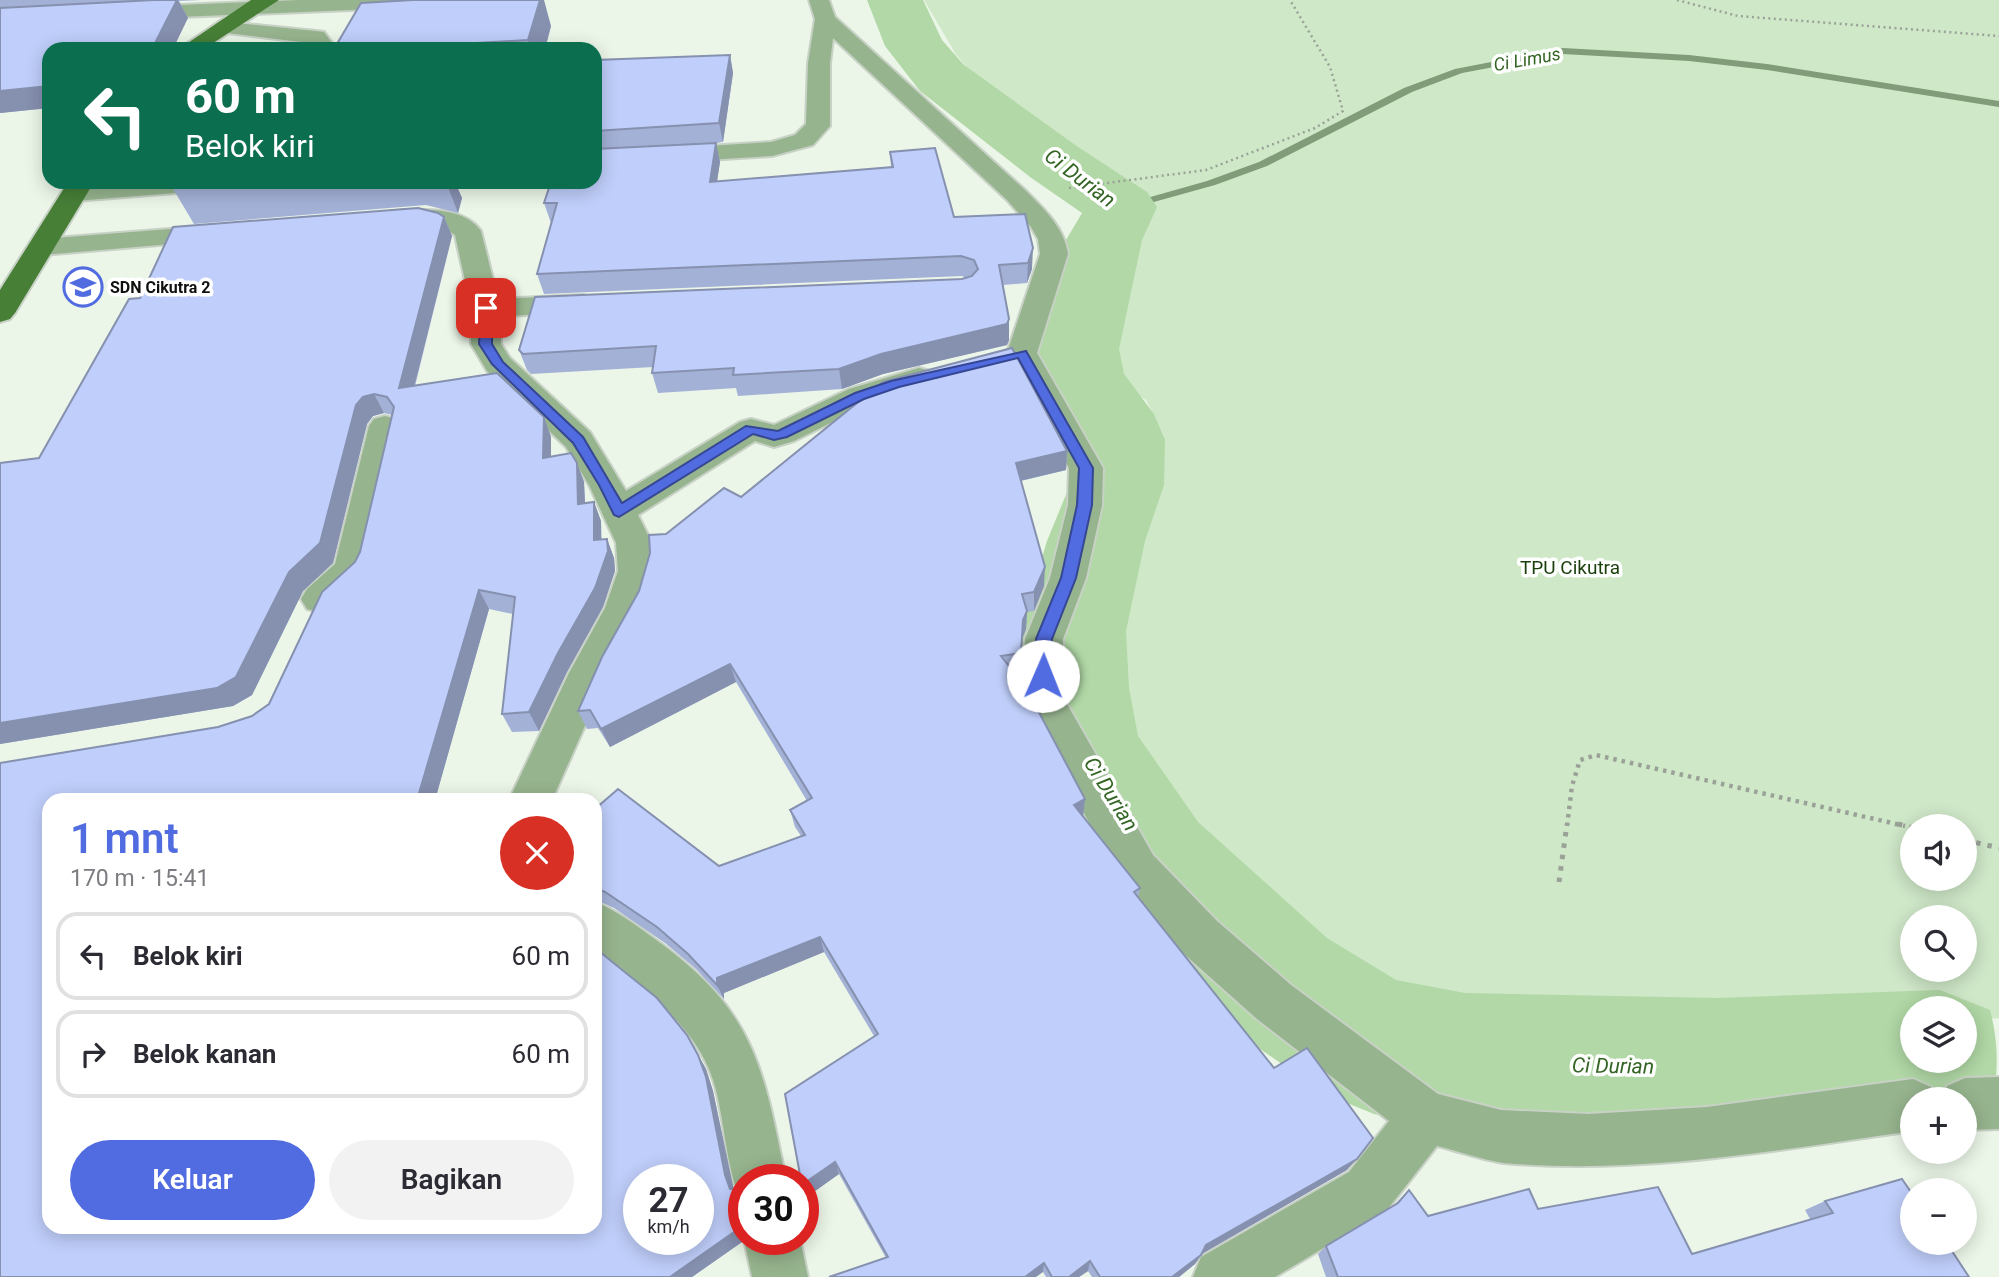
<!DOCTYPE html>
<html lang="id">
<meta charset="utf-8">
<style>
:root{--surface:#fff;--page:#f2f2f3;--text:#2b2b33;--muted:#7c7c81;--line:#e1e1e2;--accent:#516be0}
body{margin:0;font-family:Roboto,sans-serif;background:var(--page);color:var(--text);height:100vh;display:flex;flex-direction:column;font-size:26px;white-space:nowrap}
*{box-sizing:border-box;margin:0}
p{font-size:23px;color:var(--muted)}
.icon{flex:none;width:38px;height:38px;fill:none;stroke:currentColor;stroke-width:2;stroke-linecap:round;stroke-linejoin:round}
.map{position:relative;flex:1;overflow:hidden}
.panel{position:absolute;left:42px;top:793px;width:560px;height:441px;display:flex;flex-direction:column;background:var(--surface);border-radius:21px;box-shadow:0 4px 18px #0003}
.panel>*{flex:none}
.hud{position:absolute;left:42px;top:42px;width:560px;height:147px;border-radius:21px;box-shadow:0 4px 18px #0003;background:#0b6e4f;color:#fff;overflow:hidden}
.tools{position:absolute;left:1900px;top:814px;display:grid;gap:14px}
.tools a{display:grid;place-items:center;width:77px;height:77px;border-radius:50%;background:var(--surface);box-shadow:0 4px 18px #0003;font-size:35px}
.speed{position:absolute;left:623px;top:1164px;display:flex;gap:14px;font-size:35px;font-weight:700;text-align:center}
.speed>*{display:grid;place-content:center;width:91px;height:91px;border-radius:50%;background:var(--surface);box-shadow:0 4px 18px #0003;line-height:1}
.speed small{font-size:18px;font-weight:400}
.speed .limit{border:10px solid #d22;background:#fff;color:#111}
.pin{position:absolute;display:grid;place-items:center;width:60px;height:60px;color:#fff;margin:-30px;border-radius:14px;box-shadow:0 4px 10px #0006}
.me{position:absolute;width:77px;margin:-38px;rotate:1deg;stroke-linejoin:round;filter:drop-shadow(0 0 5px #0008)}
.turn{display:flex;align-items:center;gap:24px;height:147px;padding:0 28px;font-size:32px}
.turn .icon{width:91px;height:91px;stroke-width:2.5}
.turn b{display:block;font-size:49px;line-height:60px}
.round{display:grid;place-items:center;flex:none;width:74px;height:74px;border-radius:37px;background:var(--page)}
.head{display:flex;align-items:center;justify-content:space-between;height:119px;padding:0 28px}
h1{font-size:42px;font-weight:600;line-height:52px;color:var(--accent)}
.button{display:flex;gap:14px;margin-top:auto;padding:14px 28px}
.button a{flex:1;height:80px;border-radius:42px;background:var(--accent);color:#fff;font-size:28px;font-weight:600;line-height:80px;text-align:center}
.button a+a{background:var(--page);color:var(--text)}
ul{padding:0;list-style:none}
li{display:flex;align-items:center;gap:21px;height:88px;margin:0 14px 10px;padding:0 14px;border:4px solid var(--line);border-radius:21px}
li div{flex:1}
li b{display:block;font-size:26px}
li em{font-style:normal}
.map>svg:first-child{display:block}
</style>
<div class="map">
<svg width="1999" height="1277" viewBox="0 0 1999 1277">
<rect width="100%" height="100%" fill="#ebf6e8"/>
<path fill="#cfe8c8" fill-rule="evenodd" d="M 924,0 L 1999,0 L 1999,1018 L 1965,1022 L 1965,1008 L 1913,1008 L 1913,1026 L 1708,1031 L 1532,1031 L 1387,1020 L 1326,992 L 1229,905 L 1163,836 L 1112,728 L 1102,654 L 1126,557 L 1149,482 L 1158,441 L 1157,421 L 1146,400 L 1124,386 L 1114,367 L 1125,283 L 1152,211 L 1088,168 L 987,92 L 955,53 ZM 1913,826 L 1965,826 L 1965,878 L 1913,878 ZM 1913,917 L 1965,917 L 1965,970 L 1913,970 Z"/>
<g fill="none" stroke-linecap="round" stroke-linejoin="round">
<path fill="#809c78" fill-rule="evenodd" d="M 1563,48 L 1689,55 L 1767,64 L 1999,101 L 1999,107 L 1767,70 L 1689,61 L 1563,54 L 1462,73 L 1412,92 L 1267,166 L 1215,185 L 1125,210 L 1115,207 L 1207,181 L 1259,162 L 1404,88 L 1455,69 Z"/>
<path fill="#b1d8a6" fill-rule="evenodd" d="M 867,0 L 923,0 L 942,40 L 964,65 L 1078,147 L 1147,192 L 1157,207 L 1142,240 L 1119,349 L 1124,374 L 1154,414 L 1165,440 L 1164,485 L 1145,541 L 1126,631 L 1129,688 L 1138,736 L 1198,822 L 1327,938 L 1396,980 L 1465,993 L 1718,998 L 1940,990 L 1990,1010 C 1999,1043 1999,1077 1990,1110 L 1965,1120 L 1965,1099 L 1913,1099 L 1913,1131 L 1718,1138 L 1465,1133 L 1374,1114 L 1325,1094 L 1233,1030 L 1110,900 L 1025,749 L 1019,688 L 1020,631 L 1047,541 L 1070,485 L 1075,440 L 1067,419 L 1039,379 L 1035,349 L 1066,240 L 1082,213 L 1030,177 L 920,91 L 885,46 ZM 1913,1008 L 1965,1008 L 1965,1060 L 1913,1060 Z"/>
<g stroke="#c8d1c5" stroke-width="4">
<g id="minor">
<path d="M 299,0 L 458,0 L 455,4 L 448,6 L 131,19 L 124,17 L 121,13 L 124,9 L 131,7 Z"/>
<path d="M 809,0 L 829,0 L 835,17 L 1025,190 C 1044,209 1064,227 1068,254 L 1037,353 L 1103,468 L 1102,505 L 1086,578 L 1063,639 L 1063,676 L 1067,704 L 1153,855 L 1217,921 L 1291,985 L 1438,1094 L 1501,1110 L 1588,1114 L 1707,1107 L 1913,1079 L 1931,1087 L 1936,1099 L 1913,1099 L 1913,1131 C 1778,1150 1641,1175 1504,1163 C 1482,1160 1458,1151 1437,1146 L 1387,1210 L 1275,1277 L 1193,1277 L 1201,1257 L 1349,1172 L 1389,1121 L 1257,1019 L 1183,953 L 1121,883 L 1027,705 L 1023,676 L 1025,639 L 1050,578 L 1068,505 L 1069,468 L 1007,353 L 1040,254 L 1038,239 L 1031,227 L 1007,200 L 833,38 L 830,63 L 830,126 L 813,145 L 772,156 L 595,167 L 595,153 L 771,142 L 795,135 L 806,124 L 808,63 L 815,19 Z"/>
<path d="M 226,22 L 316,31 L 324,32 L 335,47 L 312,49 L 309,43 L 219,32 L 216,28 L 219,24 Z"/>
<path d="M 117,182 L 226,182 L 222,187 L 213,190 L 75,201 L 66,198 L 62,193 L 66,188 Z"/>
<path d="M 402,210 C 427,209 465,208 481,231 L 498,299 L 583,295 L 593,298 L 597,304 L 593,310 L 583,313 L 501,316 L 501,344 L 510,358 L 590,432 L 626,491 L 740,422 L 751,419 L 774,425 L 849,389 L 919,368 L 930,371 L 935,378 L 930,385 L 871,403 L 794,441 L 774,447 L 755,441 L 638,515 L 652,543 L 654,571 L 643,609 L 608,674 L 552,800 L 509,800 L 569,673 L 605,608 L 618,571 L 616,543 L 589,485 L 566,447 L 487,371 L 471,344 L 471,308 L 455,235 C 432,219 408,231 383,225 L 379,219 L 383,213 Z"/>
<path d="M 221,225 L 230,227 L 234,233 L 230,239 L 42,255 L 32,253 L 28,247 L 32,241 L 42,239 Z"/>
<path d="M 385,416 L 396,419 L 401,426 L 370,570 C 358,592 333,617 307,609 L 301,599 L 307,589 L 335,564 L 369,426 L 374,419 Z"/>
<path d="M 595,902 C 620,912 641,929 663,945 C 756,1014 764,1072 786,1180 L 744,1180 L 744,1201 L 740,1199 C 726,1164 725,1126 716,1090 C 701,1028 643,988 595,952 Z"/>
<path d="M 1999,1077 L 1999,1129 L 1965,1130 L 1965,1099 L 1941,1099 L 1947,1086 L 1965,1078 Z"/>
<path d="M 744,1239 L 800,1239 L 808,1277 L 752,1277 Z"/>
</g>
</g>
<g stroke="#c8d1c5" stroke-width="4">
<g id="major">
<path d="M 251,0 L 279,0 L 204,49 L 179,49 Z"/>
<path d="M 68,182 L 94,182 L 15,313 L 10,319 L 0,322 L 0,290 Z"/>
</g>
</g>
<g stroke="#9aa298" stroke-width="2.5" stroke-dasharray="2 3.5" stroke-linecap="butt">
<path d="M 1677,0 L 1738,16 L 1999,36"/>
<path d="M 1069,188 L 1206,170 L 1315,128 L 1343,111 L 1330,67 L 1290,0"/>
</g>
<path stroke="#9aa298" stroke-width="4.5" stroke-dasharray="3.5 5" stroke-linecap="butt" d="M 1567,826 L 1572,786 L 1580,760 L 1596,755 L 1905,826"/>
<g stroke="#9aa298" stroke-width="5" stroke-dasharray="4.5 7" stroke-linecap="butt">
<path d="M 1898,824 L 1913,828"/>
<path d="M 1965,840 L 1999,848"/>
<path d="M 1559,882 L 1567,824"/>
</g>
<use href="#minor" fill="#96b48e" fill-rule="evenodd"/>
<use href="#major" fill="#477f37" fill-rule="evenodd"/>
</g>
<g fill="#a4b1d7" fill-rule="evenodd">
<path d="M 0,0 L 201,0 L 179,1 L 188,18 L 49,49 L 49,108 L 0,113 Z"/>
<path d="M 551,26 L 545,49 L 334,49 Z"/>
<path d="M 730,55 L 733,73 L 723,142 L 716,143 L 720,162 L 717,181 L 891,167 L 890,152 L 954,217 L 1025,214 L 1032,269 L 1027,283 L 1003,285 L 1009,319 L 1009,340 L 1007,345 L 883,374 L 842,389 L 738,396 L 736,388 L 658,393 L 652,373 L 653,367 L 531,374 L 527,370 L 519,350 L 966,278 L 962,276 L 544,294 L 537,274 L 551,223 L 544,203 L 595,182 L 595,60 Z"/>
<path d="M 242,182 L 455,182 L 462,198 L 458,213 L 426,205 L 194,224 L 172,187 Z"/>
<path d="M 418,208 L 438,213 L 444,217 L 452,236 L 415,386 L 497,373 L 544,417 L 551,437 L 551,457 L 571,453 L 577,463 L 584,482 L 585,503 L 594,502 L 601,521 L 601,539 L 607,539 L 614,558 L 615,571 L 603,607 L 567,672 L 539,731 L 512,732 L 502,714 L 513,614 L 489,609 L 435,800 L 49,800 L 49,1227 L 595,1227 L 595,948 L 657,998 L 687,1035 L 706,1069 L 713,1091 L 733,1186 L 734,1190 L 739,1191 L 744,1199 L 744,1237 L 742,1237 L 742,1242 L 692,1277 L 0,1277 L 0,763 L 218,727 L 252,716 L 269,704 L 322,592 L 355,562 L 360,552 L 392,415 L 384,413 L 373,416 L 367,424 L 333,563 L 303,591 L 252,695 L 233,706 L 0,744 L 0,463 L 39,458 L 129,299 L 140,298 L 173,227 ZM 639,1180 L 698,1180 L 698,1239 L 639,1239 Z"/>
<path d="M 1067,451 L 1066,470 L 1021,481 L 1044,586 L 1034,611 L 1027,612 L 1026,629 L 1022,639 L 1021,672 L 1014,673 L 1085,799 L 1083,816 L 1140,888 L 1138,897 L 1347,1170 L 1202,1254 L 1195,1264 L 1179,1277 L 1092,1277 L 1088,1271 L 1079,1277 L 1046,1277 L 1043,1272 L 886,1258 L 839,1174 L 808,1196 L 803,1187 L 803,1184 L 874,1036 L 824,952 L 724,993 L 724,999 L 696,969 L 665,943 L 614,908 L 596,900 L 595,901 L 595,809 L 719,866 L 801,836 L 795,827 L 790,810 L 807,801 L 736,682 L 610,747 L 598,728 L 587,729 L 578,711 L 639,591 L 666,534 L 741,497 Z"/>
<path d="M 1409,1190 L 1428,1216 L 1538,1209 L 1692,1254 L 1810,1219 L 1805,1210 L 1825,1201 L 1969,1277 L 1326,1277 L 1318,1254 L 1326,1246 L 1394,1205 Z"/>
</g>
<g fill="#8690af">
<path d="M 177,0 L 178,0 L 188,18 L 173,49 L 152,49 Z"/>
<path d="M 540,0 L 544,0 L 551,26 L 545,49 L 530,49 L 528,40 Z"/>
<path d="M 730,55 L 733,73 L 723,142 L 719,123 Z"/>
<path d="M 49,86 L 49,108 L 0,113 L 0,91 Z"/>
<path d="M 716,143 L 720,162 L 714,201 L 710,182 Z"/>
<path d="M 446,182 L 455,182 L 462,198 L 458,213 Z"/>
<path d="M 444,217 L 452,236 L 409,407 L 399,388 Z"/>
<path d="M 1033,248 L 1032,269 L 1027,283 L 1028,263 Z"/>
<path d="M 1009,319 L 1009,340 L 1007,345 L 883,374 L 842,389 L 839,369 L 881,354 Z"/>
<path d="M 374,394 L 384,413 L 373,416 L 367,424 L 333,563 L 303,591 L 252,695 L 233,706 L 0,744 L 0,723 L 289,572 L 356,405 L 363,397 Z"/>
<path d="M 544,417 L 551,437 L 551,478 L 543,458 Z"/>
<path d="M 1067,451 L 1066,470 L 1015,482 L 1016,463 Z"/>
<path d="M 577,463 L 584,482 L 586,524 L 578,504 Z"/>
<path d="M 594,502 L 601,521 L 602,559 L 594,540 Z"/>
<path d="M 607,539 L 614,558 L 615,571 L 603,607 L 567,672 L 539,731 L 529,712 Z"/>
<path d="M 1045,567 L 1044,586 L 1034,611 L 1034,592 Z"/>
<path d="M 479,590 L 489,609 L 435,800 L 417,800 Z"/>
<path d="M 1027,611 L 1026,629 L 1022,639 L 1021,672 L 1023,620 Z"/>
<path d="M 730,664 L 736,682 L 610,747 L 601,729 Z"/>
<path d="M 1085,799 L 1083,817 L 1074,805 Z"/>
<path d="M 820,937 L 824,952 L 724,993 L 724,999 L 717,985 L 717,978 Z"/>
<path d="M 687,1035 L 706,1069 L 713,1091 L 733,1186 L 738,1200 L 730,1189 L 725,1175 Z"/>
<path d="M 1357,1159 L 1347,1170 L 1200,1255 L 1206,1245 Z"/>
<path d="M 835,1162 L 839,1174 L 808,1196 L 803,1187 L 803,1184 Z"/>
<path d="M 739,1191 L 744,1199 L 744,1230 L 741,1226 Z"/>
<path d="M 734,1227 L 742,1237 L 742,1242 L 692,1277 L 670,1277 Z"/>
<path d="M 1201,1255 L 1195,1264 L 1179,1277 L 1172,1277 Z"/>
<path d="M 1090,1261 L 1088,1271 L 1079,1277 L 1069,1277 Z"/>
<path d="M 1044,1263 L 1043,1272 L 1036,1277 L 1025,1277 Z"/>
</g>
<g fill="#bfcefa" stroke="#8690af" stroke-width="2" fill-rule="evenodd">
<path d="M 154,0 L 177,0 L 152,49 L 49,49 L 49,86 L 0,91 L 0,8 Z"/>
<path d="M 413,0 L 540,0 L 528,40 L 408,47 L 407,49 L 334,49 L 361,3 Z"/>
<path d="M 730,55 L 719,123 L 595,131 L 595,60 Z"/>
<path d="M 716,143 L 710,182 L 893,167 L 890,152 L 935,148 L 954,217 L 1025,214 L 1033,248 L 1028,263 L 999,265 L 1009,319 L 1007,324 L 881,354 L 839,369 L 733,375 L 734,368 L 652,373 L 656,346 L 523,354 L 519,350 L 535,297 L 962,279 L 972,276 L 978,269 L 974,260 L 961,256 L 537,274 L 557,203 L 544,203 L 551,182 L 595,182 L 595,149 Z"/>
<path d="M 175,182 L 242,182 L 172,187 Z"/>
<path d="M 418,208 L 438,213 L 444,217 L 399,388 L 497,373 L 544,417 L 543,458 L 571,453 L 577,463 L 578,504 L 594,502 L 594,540 L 607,539 L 608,551 L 595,588 L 558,653 L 529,712 L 502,714 L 515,597 L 479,590 L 417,800 L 49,800 L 49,1227 L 595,1227 L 595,948 L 657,998 L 687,1035 L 698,1055 L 706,1077 L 725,1175 L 730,1189 L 739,1191 L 741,1226 L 734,1227 L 734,1232 L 670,1277 L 0,1277 L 0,763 L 218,727 L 252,716 L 269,704 L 322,592 L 355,562 L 360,552 L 394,407 L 387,397 L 374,394 L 363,397 L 356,405 L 320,543 L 289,572 L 236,677 L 217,688 L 0,723 L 0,463 L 39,458 L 129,299 L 140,298 L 173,227 ZM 639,1180 L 698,1180 L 698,1239 L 639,1239 Z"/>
<path d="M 1012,348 L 1067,451 L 1016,463 L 1045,567 L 1034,592 L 1022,594 L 1027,611 L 1023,620 L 1021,653 L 1001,656 L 1025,686 L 1085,799 L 1074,805 L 1140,888 L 1134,892 L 1274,1068 L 1307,1048 L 1373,1138 L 1357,1159 L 1206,1245 L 1201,1255 L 1172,1277 L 1100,1277 L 1090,1261 L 1069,1277 L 1052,1277 L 1044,1263 L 1025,1277 L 829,1277 L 888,1257 L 835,1162 L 803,1184 L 803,1180 L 801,1180 L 785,1094 L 878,1034 L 820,937 L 717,978 L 717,985 L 688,954 L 657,927 L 605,892 L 595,888 L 595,809 L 618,789 L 719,866 L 805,835 L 790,810 L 812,798 L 730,664 L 601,729 L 590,710 L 578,711 L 602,657 L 639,591 L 650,553 L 649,535 L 666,534 L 724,488 L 741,497 L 883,382 Z"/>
<path d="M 1902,1179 L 1913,1195 L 1913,1242 L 1946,1242 L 1969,1277 L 1338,1277 L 1326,1246 L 1398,1203 L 1409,1190 L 1428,1216 L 1529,1189 L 1538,1209 L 1658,1187 L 1692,1254 L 1833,1213 L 1825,1201 Z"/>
</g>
<path fill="#516be0" stroke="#354692" stroke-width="2" d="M 486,304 L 492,308 L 492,344 L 503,362 L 583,437 L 622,503 L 746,426 L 778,431 L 855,393 L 891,381 L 1026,351 L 1093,468 L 1092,505 L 1076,578 L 1052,639 L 1049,680 L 1043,682 L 1035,676 L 1036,639 L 1061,578 L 1077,505 L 1079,468 L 1018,358 L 899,387 L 864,399 L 787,437 L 774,440 L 753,434 L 619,517 L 614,515 L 599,485 L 573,443 L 492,364 L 479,344 L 481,308 Z"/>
<defs>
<g id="school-ring" transform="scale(2.0125)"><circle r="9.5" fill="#fff" stroke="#516be0" stroke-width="1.5"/><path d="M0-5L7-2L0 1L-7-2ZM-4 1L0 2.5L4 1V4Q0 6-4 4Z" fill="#516be0"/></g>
</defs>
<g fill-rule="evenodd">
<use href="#school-ring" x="83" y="287"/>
</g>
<g text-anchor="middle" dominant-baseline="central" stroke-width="7" stroke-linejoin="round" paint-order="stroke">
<g font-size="16" font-weight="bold" fill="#0e110d" stroke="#fff" text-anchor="start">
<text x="110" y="287">SDN Cikutra 2</text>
</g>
<g font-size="18" font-style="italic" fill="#336524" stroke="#fff">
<text transform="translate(1527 59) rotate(-10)">Ci Limus</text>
</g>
<g font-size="19" fill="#1a3f0d" stroke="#fff">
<text x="1570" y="567">TPU Cikutra</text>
</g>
<g font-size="21" font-style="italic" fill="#336524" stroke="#fff">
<text transform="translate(1080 178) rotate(37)">Ci Durian</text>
<text transform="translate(1111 794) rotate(58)">Ci Durian</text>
<text transform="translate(1613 1066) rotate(1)">Ci Durian</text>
</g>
</g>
</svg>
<div class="tools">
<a><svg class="icon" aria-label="sound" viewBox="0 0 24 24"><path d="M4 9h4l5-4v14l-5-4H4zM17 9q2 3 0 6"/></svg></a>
<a><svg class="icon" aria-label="search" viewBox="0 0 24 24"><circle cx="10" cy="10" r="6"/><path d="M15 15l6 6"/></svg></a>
<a><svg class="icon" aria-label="layers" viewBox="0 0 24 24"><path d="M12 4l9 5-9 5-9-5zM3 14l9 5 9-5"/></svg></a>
<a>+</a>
<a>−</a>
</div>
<div class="speed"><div>27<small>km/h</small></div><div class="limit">30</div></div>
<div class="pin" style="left:486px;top:308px;background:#d93025"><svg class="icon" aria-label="arrive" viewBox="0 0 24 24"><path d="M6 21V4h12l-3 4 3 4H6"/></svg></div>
<svg class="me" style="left:1043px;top:676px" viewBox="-20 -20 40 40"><circle r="19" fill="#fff"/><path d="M0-13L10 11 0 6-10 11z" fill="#516be0"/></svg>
<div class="hud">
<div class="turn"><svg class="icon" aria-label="left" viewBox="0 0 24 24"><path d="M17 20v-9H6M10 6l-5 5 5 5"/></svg><div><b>60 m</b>Belok kiri</div></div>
</div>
<section class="panel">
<div class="head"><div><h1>1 mnt</h1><p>170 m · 15:41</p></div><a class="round" style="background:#d93025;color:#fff"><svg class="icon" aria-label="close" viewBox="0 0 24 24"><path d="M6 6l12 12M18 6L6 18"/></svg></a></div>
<ul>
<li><svg class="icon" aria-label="left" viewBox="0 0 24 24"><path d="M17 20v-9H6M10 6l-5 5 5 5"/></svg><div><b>Belok kiri</b></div><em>60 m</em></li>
<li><svg class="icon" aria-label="right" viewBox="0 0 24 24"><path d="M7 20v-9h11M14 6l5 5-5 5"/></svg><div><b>Belok kanan</b></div><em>60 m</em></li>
</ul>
<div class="button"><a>Keluar</a><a>Bagikan</a></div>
</section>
</div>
